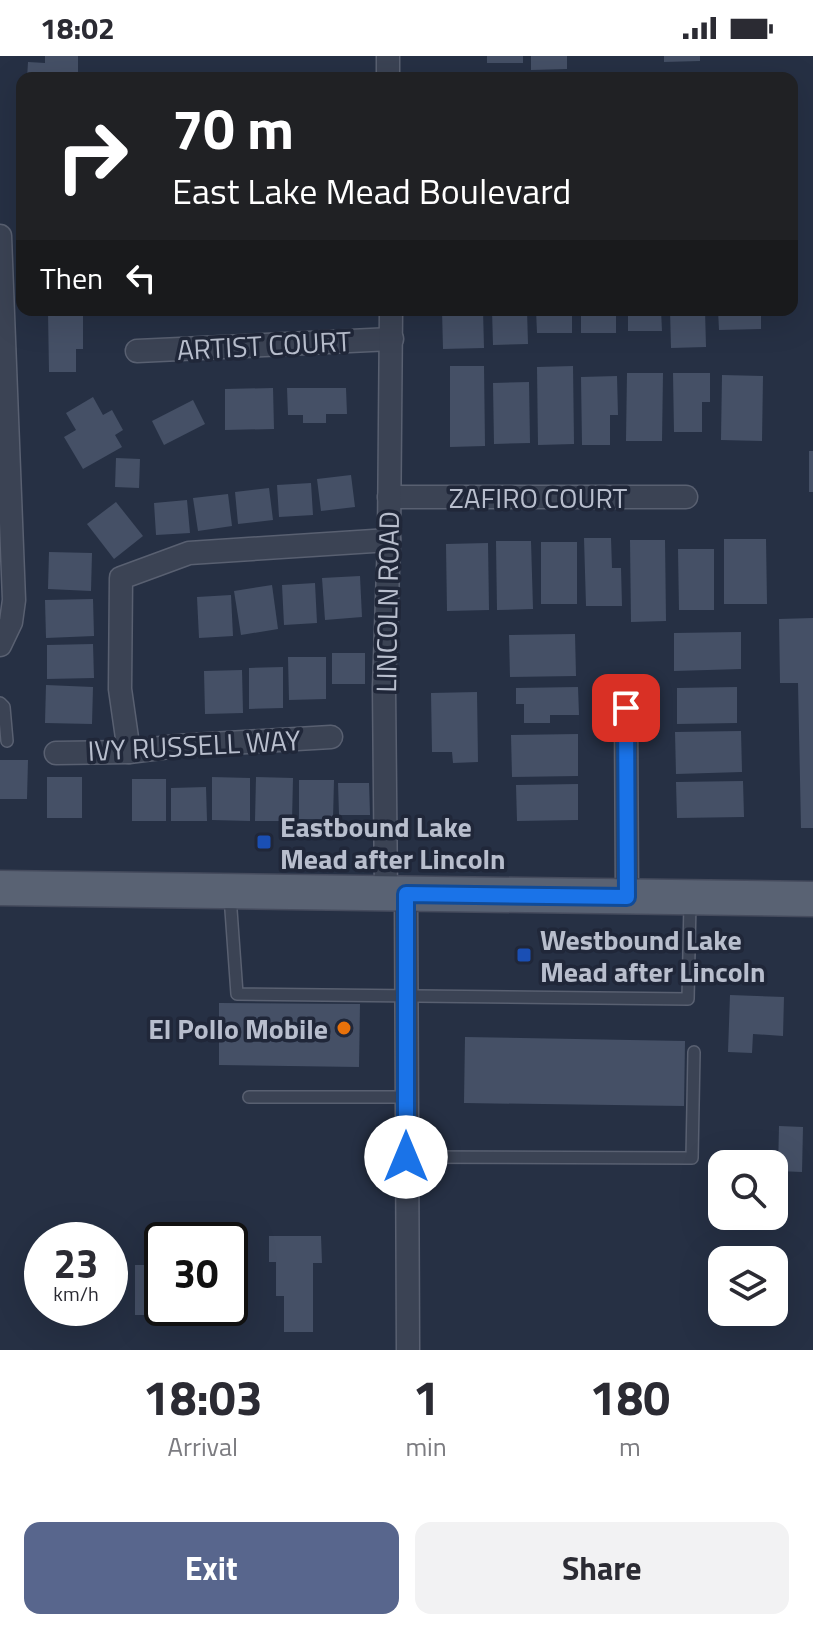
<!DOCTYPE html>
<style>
:root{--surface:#fff;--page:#f2f2f3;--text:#2b2b33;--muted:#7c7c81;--accent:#58668d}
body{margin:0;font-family:"Titillium Web",sans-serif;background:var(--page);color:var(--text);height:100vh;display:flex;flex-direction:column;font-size:30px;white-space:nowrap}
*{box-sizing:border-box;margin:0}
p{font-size:26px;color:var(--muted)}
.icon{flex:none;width:44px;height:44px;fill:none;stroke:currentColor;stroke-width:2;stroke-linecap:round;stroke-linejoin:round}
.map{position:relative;height:1294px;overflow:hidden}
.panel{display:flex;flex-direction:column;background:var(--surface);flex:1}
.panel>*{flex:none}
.banner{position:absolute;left:16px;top:16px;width:782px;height:244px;border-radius:16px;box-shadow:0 8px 32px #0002;background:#202124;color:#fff;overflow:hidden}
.controls{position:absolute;left:708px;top:1094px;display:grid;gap:16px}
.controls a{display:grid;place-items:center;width:80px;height:80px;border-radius:16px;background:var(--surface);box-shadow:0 8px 32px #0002;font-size:40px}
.speed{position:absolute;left:24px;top:1166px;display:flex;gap:16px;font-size:40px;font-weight:700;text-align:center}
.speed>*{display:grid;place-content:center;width:104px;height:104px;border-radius:50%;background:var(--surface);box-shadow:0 8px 32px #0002;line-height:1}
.speed small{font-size:20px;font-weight:400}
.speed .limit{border:4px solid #111;border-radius:12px;background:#fff;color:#111}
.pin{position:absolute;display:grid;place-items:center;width:68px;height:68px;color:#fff;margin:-34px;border-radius:16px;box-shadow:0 4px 12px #0006}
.me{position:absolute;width:88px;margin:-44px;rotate:0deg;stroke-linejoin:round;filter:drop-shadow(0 0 6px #0008)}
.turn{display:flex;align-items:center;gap:28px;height:168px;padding:0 24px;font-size:36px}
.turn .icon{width:104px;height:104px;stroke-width:2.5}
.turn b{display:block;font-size:56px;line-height:68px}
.then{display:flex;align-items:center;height:76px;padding:0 24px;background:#0003;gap:16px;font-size:30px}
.eta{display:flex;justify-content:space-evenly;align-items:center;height:136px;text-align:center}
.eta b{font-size:48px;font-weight:700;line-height:56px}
.primary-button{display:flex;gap:16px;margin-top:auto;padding:16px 24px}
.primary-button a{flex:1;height:92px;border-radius:16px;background:var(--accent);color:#fff;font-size:32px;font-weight:700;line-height:92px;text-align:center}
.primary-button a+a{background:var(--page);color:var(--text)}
.status{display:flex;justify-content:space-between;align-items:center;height:56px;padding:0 40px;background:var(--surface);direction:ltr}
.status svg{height:22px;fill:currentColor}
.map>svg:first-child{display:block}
</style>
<div class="status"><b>18:02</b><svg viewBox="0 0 49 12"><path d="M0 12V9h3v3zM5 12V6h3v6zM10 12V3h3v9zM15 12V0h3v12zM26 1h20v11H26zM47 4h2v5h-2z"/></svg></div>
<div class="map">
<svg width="813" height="1294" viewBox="0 0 813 1294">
<rect width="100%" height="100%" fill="#263044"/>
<g fill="#455066">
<path d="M 45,0 L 78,0 L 78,18 L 58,18 L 58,22 L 27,22 L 28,6 L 45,7 Z"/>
<rect x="487" y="0" width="36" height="7"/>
<path d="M 531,0 L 567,0 L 567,13 L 531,14 Z"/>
<path d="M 664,0 L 700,0 L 700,5 L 664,6 Z"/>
<path d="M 442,254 L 483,254 L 484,292 L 443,293 Z"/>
<path d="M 492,254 L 527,254 L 528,288 L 493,289 Z"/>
<path d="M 536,254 L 572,254 L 572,277 L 537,277 Z"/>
<rect x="581" y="254" width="35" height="23"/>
<path d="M 628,254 L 661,254 L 662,275 L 628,275 Z"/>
<path d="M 670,254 L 705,254 L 706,291 L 671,292 Z"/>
<path d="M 718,254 L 761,254 L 761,273 L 719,274 Z"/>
<path d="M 48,256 L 83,256 L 83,293 L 76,293 L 76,316 L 49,316 Z"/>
<path d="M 450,310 L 484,310 L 485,390 L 450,391 Z"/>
<path d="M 573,310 L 574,388 L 538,389 L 537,311 Z"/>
<path d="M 627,317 L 663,317 L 662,385 L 626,385 Z"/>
<path d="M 673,317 L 710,317 L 710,346 L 702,346 L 702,376 L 674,376 Z"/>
<path d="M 722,319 L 763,320 L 762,385 L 721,384 Z"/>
<path d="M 617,320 L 618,359 L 610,359 L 610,389 L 582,389 L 581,321 Z"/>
<path d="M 529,326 L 530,387 L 494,388 L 493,327 Z"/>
<path d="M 273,332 L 274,373 L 225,374 L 225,333 Z"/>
<path d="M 287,332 L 346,332 L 347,358 L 326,358 L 326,367 L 303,367 L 303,359 L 288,359 Z"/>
<path d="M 93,341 L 103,359 L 112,354 L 123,374 L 115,379 L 122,391 L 83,413 L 64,381 L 76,374 L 66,357 Z"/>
<path d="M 193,344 L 205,368 L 164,389 L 152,365 Z"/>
<rect x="809" y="395" width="4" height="41"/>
<path d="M 116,402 L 140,403 L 139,432 L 115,431 Z"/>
<path d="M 351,419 L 355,451 L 321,455 L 317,423 Z"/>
<path d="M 311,427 L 313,459 L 279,461 L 277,429 Z"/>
<path d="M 269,432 L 273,464 L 238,468 L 235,436 Z"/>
<path d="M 228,438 L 232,470 L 198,475 L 193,442 Z"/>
<path d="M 187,444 L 190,477 L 156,479 L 154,447 Z"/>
<path d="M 116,446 L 143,480 L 114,503 L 87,468 Z"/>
<path d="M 584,482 L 611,482 L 612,512 L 621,512 L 622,550 L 586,550 Z"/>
<path d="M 724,483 L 766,483 L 767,548 L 724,548 Z"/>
<path d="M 630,484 L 665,484 L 666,565 L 631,566 Z"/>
<path d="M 496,485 L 531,485 L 533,553 L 497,554 Z"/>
<rect x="541" y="486" width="36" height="62"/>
<path d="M 488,487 L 489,554 L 447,555 L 446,488 Z"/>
<path d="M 678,493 L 714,493 L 714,554 L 679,554 Z"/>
<path d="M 49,496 L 92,497 L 91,535 L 48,533 Z"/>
<path d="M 360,520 L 362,561 L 325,564 L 322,522 Z"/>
<path d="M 315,527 L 317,567 L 284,569 L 282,529 Z"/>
<path d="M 272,529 L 278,573 L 241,579 L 234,535 Z"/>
<path d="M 231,539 L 233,580 L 199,582 L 197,541 Z"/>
<path d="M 93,543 L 94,580 L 46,582 L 45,544 Z"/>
<path d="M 813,562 L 813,772 L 801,772 L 798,627 L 780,627 L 779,563 Z"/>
<path d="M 741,576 L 741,613 L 674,615 L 674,577 Z"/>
<path d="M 575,578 L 576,620 L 510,621 L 509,579 Z"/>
<path d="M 93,588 L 94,622 L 47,623 L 47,589 Z"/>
<rect x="332" y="597" width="33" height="31"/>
<path d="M 288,601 L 326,601 L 326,643 L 289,644 Z"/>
<path d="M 283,611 L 283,652 L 249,653 L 249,612 Z"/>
<path d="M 242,614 L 243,657 L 205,658 L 204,615 Z"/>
<path d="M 46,629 L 93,631 L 92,668 L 45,667 Z"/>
<path d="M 578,631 L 579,659 L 550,659 L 550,667 L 524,667 L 524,648 L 516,648 L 516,632 Z"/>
<path d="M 737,631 L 737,667 L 677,668 L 677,632 Z"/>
<path d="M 477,636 L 478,706 L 453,707 L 452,696 L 432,696 L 431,637 Z"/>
<path d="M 741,675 L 742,716 L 676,718 L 675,676 Z"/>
<path d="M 578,678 L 578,720 L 512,721 L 511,679 Z"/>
<path d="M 0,704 L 28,704 L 27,743 L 0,743 Z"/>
<rect x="47" y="721" width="35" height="41"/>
<path d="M 212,721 L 250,722 L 250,765 L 212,764 Z"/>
<path d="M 256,721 L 293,722 L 292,765 L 255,765 Z"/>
<rect x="132" y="723" width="34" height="42"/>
<path d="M 299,724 L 334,724 L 333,763 L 299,763 Z"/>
<path d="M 743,725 L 744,761 L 677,762 L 676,726 Z"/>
<path d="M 338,727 L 369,727 L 370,759 L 339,759 Z"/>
<path d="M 578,728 L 578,764 L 517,765 L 516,729 Z"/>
<path d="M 206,731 L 207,765 L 171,765 L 171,732 Z"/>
<path d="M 730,939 L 784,941 L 783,980 L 753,978 L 752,997 L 728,996 Z"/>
<path d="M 219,947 L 360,948 L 359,1011 L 219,1009 Z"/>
<path d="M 465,981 L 685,985 L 684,1050 L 464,1047 Z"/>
<path d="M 779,1070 L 803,1071 L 802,1116 L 778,1115 Z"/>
<rect x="160" y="1175" width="21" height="9"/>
<path d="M 204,1179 L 237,1180 L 235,1263 L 202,1262 L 203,1252 L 230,1252 L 230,1184 L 204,1184 Z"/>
<path d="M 269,1180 L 321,1180 L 322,1207 L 313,1207 L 313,1276 L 284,1276 L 284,1240 L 276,1240 L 276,1206 L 269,1206 Z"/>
<path d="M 135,1209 L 162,1209 L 162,1252 L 181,1252 L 180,1259 L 135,1259 Z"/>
</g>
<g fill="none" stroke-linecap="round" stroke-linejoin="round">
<g stroke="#596071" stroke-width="14">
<g id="service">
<path d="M 0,647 L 4,651 L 7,685"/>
<path d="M 230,840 L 237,938 L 688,943 L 690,846"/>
<path d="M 249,1041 L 406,1041"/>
<path d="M 406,1101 L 692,1102 L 694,996"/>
</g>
</g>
<g stroke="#596071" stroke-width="25">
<g id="minor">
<path d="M 388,0 L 388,22"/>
<path d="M 0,180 L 14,544 L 11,566 L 0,589"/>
<path d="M 137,295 L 392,283"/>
<path d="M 389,441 L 686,441"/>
<path d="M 626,652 L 627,841"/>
<path d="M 129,696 L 120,633 L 121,522 L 189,497 L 389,484"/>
<path d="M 56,697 L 129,696 L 177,690 L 331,681"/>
<path d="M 386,838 L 384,632 L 389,484 L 391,254"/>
<path d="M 406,838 L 408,1294"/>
</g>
</g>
<g stroke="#454b5d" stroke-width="37">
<path id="primary" d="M 0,832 L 813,843"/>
</g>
<use href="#service" stroke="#3b4354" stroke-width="11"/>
<use href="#minor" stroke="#3b4354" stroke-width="22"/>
<use href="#primary" stroke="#596273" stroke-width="34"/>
</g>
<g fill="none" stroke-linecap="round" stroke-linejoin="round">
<g stroke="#114b97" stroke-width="20">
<path id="route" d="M 406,1101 L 406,838 L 627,841 L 626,652"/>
</g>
<use href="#route" stroke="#1a73e8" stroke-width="14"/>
</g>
<g fill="#1a4fb4" stroke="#202739" stroke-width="3">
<rect x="256" y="778" width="16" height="16" rx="4"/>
<rect x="516" y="891" width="16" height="16" rx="4"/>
</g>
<circle fill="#e8710a" stroke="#202739" stroke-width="3" cx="344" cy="972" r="8"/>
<g text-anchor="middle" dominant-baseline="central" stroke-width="7" stroke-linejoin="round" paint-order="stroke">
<g font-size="28" fill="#b8becd" stroke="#202739">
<text transform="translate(264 289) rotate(-3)">ARTIST COURT</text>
<text x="538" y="441">ZAFIRO COURT</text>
<text transform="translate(387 546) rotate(-89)">LINCOLN ROAD</text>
<text transform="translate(194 689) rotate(-3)">IVY RUSSELL WAY</text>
</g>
<g font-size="28" font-weight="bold" fill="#b8becd" stroke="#202739" text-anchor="start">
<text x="280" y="770">Eastbound Lake<tspan x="280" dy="32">Mead after Lincoln</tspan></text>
<text x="540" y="883">Westbound Lake<tspan x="540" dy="32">Mead after Lincoln</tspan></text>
<text x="328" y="972" text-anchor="end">El Pollo Mobile</text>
</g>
</g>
</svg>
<div class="controls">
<a><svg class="icon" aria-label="search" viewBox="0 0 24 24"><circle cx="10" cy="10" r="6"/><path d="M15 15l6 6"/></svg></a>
<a><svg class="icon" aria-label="layers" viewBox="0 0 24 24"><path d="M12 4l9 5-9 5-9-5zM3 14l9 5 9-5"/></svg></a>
</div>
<div class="speed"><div>23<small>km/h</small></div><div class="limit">30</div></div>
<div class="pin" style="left:626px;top:652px;background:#d93025"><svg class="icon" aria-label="arrive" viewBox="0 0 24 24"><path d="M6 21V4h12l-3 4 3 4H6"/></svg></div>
<svg class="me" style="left:406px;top:1101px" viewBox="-20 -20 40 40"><circle r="19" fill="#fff"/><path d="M0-13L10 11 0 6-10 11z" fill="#1a73e8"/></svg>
<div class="banner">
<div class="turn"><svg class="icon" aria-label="right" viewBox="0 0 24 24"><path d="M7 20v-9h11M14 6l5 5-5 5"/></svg><div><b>70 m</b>East Lake Mead Boulevard</div></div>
<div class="then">Then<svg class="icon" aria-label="left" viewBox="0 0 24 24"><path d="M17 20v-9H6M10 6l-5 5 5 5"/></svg></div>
</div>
</div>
<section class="panel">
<div class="eta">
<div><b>18:03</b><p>Arrival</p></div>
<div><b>1</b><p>min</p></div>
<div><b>180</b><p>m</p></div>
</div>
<div class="primary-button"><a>Exit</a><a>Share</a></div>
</section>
